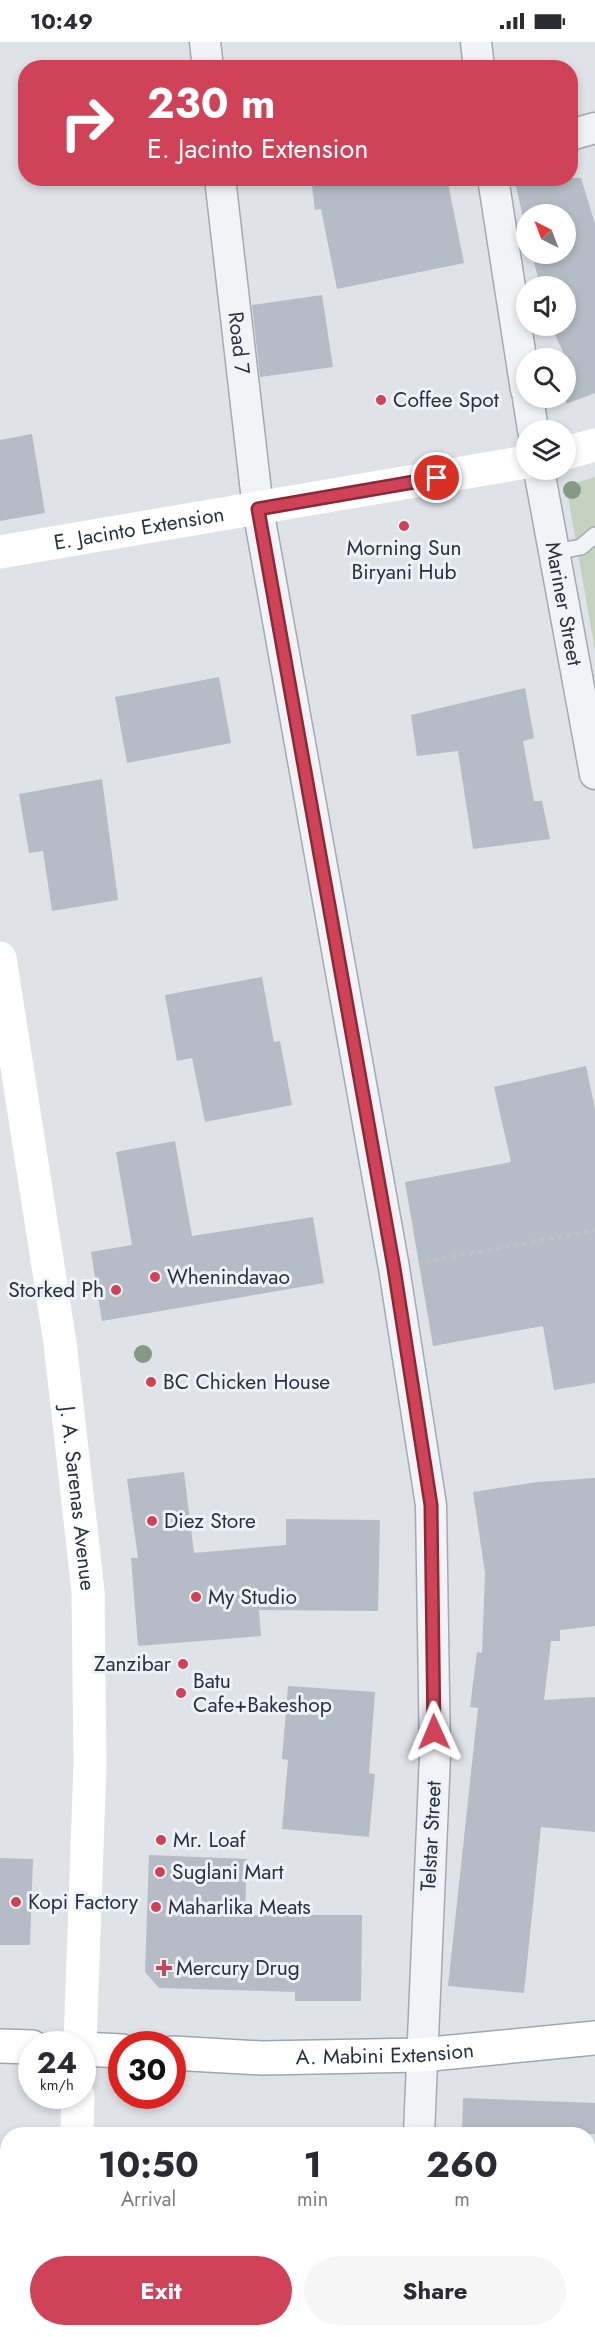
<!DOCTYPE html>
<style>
:root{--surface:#fff;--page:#f7f7f7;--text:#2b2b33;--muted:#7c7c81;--accent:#d04258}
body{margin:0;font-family:Jost,sans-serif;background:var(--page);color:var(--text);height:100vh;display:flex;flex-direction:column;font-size:22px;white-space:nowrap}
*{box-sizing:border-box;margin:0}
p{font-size:20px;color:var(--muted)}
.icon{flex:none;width:33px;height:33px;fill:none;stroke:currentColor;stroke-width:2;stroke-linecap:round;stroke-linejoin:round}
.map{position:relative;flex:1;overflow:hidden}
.sheet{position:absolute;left:0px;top:2085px;width:596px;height:210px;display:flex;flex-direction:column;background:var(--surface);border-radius:24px 24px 0 0;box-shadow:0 3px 9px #0003}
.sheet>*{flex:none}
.guide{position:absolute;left:18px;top:18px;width:560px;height:126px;border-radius:24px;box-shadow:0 3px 9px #0003;background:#d04258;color:#fff;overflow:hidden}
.needle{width:39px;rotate:318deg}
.buttons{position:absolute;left:516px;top:162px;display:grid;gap:12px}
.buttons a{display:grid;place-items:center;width:60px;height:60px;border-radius:50%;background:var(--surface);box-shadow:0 3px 9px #0003;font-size:30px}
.speed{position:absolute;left:18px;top:1989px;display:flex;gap:12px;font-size:30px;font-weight:700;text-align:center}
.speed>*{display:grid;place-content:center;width:78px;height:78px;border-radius:50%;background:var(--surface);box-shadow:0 3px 9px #0003;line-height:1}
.speed small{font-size:15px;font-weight:400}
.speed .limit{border:9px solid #d22;background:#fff;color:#111}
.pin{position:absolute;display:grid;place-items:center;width:51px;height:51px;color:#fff;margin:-26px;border:3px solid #fff;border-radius:50%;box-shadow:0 2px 6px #0007}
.me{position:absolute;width:66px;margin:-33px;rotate:359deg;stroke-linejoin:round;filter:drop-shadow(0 0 4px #0008)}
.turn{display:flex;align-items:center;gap:21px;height:126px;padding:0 30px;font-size:27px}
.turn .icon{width:78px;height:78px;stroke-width:2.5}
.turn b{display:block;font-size:42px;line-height:51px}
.eta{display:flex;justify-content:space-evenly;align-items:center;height:102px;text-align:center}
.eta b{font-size:36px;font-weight:700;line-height:42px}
.action{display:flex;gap:12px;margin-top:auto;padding:12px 30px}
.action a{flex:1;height:69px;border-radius:36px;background:var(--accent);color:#fff;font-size:24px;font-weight:700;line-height:69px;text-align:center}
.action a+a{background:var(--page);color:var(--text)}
.status{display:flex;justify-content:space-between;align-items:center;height:42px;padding:0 30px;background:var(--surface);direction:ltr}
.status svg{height:16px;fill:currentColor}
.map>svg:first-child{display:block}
</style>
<div class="status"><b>10:49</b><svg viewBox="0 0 49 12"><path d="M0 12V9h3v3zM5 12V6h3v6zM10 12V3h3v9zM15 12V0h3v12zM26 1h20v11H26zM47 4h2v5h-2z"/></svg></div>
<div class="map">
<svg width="595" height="2295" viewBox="0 0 595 2295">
<rect width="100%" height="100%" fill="#dfe3e8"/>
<path fill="#c5d2c0" d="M 595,435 L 595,608 L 566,444 Z"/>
<g fill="#b6bcc5">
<path d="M 311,136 L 447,136 L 464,221 L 337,247 L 321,167 L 315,168 Z"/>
<path d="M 514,136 L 581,136 L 595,182 L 595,351 L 566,362 L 566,316 L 555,293 L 552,293 L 550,284 L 566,284 L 566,244 L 540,244 L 532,212 L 566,212 L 566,172 L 526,172 L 526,188 Z"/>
<path d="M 322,253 L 333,325 L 260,335 L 252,263 Z"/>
<path d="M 32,392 L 45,471 L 0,479 L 0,398 Z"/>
<path d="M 219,635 L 231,701 L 127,721 L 115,655 Z"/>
<path d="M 525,646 L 534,696 L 523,699 L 534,759 L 542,759 L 550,797 L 473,807 L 458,709 L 417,714 L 411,673 Z"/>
<path d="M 102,737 L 118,858 L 52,869 L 43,809 L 29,811 L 19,752 Z"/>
<path d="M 262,935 L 274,1000 L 280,999 L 292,1063 L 205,1080 L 192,1016 L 177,1019 L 165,953 Z"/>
<path d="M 586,1024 L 595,1067 L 595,1341 L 554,1348 L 543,1284 L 433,1304 L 405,1140 L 511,1120 L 494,1045 Z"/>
<path d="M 175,1099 L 192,1194 L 313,1175 L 324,1241 L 102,1279 L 91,1210 L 132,1203 L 116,1110 Z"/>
<path d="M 184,1430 L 194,1511 L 286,1503 L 286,1477 L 380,1478 L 378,1569 L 259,1568 L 261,1594 L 138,1604 L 131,1516 L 138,1516 L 127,1437 Z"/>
<path d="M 595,1436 L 595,1584 L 560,1588 L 560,1599 L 551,1599 L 544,1658 L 595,1655 L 595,1790 L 541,1785 L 524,1951 L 448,1944 L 478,1666 L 470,1665 L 477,1610 L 482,1611 L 485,1531 L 473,1450 L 538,1440 Z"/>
<path d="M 288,1644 L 375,1650 L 369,1731 L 375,1732 L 369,1795 L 282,1787 L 288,1718 L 282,1717 Z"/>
<path d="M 149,1813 L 247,1817 L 245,1873 L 362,1873 L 361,1959 L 295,1959 L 295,1950 L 159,1946 L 145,1930 Z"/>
<path d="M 0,1816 L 33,1817 L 30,1903 L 0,1903 Z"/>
<path d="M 463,2056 L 595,2061 L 595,2092 L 462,2092 Z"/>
</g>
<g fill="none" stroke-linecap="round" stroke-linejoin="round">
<g stroke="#a4aab2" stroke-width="18">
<path id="lane" d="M 555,510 L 581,505 L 595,493"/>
</g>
<g stroke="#a4aab2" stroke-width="33">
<g id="street">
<path d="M 205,0 L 208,26"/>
<path d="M 476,0 L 479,26"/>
<path d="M 570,93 L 595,86"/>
<path id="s1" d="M 220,136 L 258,467 L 394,1226 L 431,1463 L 435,1713 L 419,2092"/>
<path d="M 493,136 L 526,348"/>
<path d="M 528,356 L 533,388"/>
<path id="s2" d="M 539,428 L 595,732"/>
<path d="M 405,2295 L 406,2288"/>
</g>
</g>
<g stroke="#9ea7b4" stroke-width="36">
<g id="primary">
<path d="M 0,2004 L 32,2005"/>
<path d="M 82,2007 L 122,2009"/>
<path id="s5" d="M 172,2011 L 262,2016 L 421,2013 L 595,1996"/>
</g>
</g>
<path stroke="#bdc1c7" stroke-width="4" stroke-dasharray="4.5 4.5" stroke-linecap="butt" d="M 425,1220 L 595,1188"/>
<use href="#lane" stroke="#f2f3f7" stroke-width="15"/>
<use href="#street" stroke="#f2f3f7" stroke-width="30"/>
<g stroke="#fff" stroke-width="33">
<path d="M 566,411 L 595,403"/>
<path id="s3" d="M 0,510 L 526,420"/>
<path id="s4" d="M 0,916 L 60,1301 L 88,1549 L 90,1722 L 80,2002"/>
<path d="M 77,2092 L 78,2054"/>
<path d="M 71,2295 L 71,2288"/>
</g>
<use href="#primary" stroke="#fff" stroke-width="33"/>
</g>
<g fill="#859986">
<circle cx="572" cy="448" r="9"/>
<circle cx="143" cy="1312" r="9"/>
</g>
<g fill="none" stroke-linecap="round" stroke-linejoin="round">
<g stroke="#872b39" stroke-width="15">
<path id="route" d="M 434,1690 L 431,1463 L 394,1226 L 258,467 L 437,436"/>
</g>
<use href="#route" stroke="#d04258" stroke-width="10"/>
</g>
<g fill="#d04258" stroke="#eef2f6" stroke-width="2">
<circle cx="381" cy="358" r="6"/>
<circle cx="404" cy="484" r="6"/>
<circle cx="155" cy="1235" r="6"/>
<circle cx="116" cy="1248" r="6"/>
<circle cx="151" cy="1340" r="6"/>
<circle cx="152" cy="1479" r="6"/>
<circle cx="196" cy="1555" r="6"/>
<circle cx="183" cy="1622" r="6"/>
<circle cx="181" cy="1651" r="6"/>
<circle cx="161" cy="1798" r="6"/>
<circle cx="160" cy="1830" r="6"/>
<circle cx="16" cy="1860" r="6"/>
<circle cx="156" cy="1865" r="6"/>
<path d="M161 1917h6v6h6v6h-6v6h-6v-6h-6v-6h6z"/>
</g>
<g text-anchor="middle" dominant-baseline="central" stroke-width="6" stroke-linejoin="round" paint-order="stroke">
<g font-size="21" fill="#283140" stroke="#eef2f6">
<text stroke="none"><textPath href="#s1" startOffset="166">Road 7</textPath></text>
<text stroke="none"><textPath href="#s3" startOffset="141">E. Jacinto Extension</textPath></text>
<text stroke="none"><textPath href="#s2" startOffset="136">Mariner Street</textPath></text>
<text stroke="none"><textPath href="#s4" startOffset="546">J. A. Sarenas Avenue</textPath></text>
<text transform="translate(431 1794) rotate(-87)">Telstar Street</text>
<text stroke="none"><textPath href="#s5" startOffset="213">A. Mabini Extension</textPath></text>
</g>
<g font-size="21" fill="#283140" stroke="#eef2f6" text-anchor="start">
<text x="393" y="358">Coffee Spot</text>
<text x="404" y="506" text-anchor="middle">Morning Sun<tspan x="404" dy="24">Biryani Hub</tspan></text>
<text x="167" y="1235">Whenindavao</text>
<text x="104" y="1248" text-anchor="end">Storked Ph</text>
<text x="163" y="1340">BC Chicken House</text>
<text x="164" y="1479">Diez Store</text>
<text x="208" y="1555">My Studio</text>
<text x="171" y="1622" text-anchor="end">Zanzibar</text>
<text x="193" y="1639">Batu<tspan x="193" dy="24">Cafe+Bakeshop</tspan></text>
<text x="173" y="1798">Mr. Loaf</text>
<text x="172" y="1830">Suglani Mart</text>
<text x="28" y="1860">Kopi Factory</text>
<text x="168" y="1865">Maharlika Meats</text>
<text x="176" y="1926">Mercury Drug</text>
</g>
</g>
</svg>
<div class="buttons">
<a><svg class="needle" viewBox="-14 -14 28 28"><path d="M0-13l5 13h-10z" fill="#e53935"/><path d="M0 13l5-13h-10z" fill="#7c7c81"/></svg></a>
<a><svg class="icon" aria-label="sound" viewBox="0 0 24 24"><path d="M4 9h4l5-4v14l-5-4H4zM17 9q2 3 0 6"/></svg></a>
<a><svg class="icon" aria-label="search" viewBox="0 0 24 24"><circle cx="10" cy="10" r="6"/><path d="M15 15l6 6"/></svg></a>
<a><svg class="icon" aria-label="layers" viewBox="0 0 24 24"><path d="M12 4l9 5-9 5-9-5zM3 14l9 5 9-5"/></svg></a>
</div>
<div class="speed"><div>24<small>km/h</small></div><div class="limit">30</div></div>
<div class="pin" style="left:437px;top:436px;background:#d93025"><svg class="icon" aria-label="arrive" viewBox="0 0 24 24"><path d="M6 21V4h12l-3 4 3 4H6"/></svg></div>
<svg class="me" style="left:434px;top:1690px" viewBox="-20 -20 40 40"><path d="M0-17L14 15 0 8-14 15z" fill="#d04258" stroke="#fff" stroke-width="4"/></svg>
<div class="guide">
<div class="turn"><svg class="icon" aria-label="right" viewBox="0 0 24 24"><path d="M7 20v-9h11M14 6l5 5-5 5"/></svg><div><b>230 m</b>E. Jacinto Extension</div></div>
</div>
<section class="sheet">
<div class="eta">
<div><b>10:50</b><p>Arrival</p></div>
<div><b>1</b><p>min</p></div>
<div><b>260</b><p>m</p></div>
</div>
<div class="action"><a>Exit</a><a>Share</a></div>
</section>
</div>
